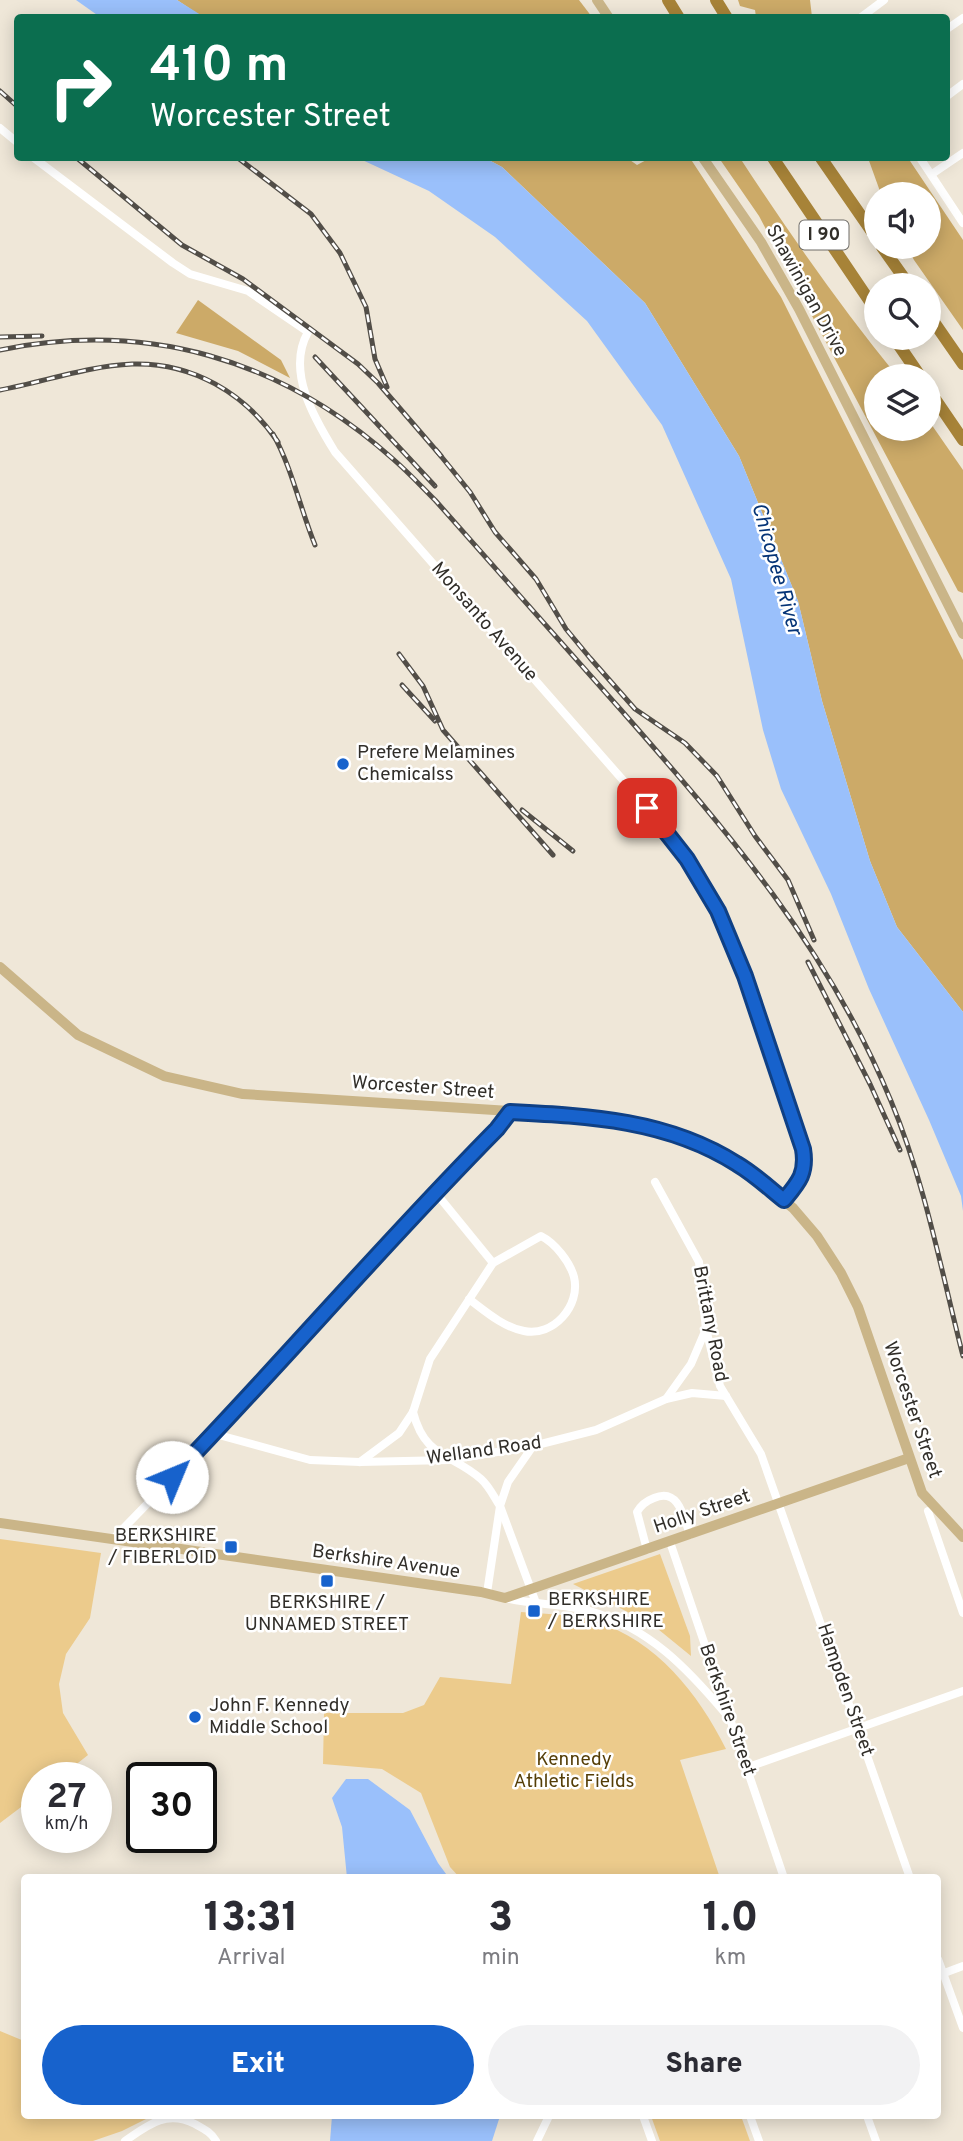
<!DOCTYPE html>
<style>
:root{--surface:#fff;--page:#f2f2f3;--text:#2b2b33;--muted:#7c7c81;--accent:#1762cc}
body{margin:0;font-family:Overpass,sans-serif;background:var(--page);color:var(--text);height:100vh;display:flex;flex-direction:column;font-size:26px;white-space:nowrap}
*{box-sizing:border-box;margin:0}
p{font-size:23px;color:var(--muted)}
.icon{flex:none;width:38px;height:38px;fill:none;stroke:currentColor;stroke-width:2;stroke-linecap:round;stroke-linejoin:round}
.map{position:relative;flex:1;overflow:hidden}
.drawer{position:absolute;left:21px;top:1874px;width:920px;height:245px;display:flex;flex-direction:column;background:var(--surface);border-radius:7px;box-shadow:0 4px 18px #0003}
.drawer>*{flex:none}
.banner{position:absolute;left:14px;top:14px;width:936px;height:147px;border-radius:7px;box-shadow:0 4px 18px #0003;background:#0b6e4f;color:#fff;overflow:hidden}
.controls{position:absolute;left:864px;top:182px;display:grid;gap:14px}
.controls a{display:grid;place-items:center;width:77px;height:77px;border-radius:50%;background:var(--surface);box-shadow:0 4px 18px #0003;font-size:35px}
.speed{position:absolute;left:21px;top:1762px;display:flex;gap:14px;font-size:35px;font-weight:700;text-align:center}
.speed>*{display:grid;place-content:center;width:91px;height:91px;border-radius:50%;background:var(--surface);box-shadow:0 4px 18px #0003;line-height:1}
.speed small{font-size:18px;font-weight:400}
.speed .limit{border:4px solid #111;border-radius:10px;background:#fff;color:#111}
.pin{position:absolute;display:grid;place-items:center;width:60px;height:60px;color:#fff;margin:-30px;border-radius:14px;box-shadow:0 4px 10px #0006}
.me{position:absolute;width:77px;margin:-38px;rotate:45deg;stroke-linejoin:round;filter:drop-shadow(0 0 5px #0008)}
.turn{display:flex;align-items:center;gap:24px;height:147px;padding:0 21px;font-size:32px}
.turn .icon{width:91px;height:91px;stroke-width:2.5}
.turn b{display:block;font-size:49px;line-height:60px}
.eta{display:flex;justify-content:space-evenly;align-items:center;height:119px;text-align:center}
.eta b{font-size:42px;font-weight:800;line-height:49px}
.button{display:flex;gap:14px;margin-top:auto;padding:14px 21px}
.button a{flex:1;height:80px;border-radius:42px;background:var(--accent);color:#fff;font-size:28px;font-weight:800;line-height:80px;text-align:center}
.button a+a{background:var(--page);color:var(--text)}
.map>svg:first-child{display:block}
</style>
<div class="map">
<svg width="963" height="2141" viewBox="0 0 963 2141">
<rect width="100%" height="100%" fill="#efe7d8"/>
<g fill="#eccb8c">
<path d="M 0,1539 L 101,1553 L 90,1618 L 66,1654 L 59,1684 L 63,1713 L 88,1755 L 59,1778 L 37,1778 L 37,1795 L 0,1823 Z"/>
<path d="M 660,1554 L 690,1636 L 691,1656 L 653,1625 L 573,1584 Z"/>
<path d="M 521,1612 C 545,1614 572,1614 595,1621 C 657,1641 698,1693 726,1749 L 680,1760 L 720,1878 L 460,1878 L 450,1867 L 421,1793 L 382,1769 L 323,1764 L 324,1713 L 403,1713 L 424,1705 L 440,1677 L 511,1684 Z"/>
<path d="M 0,2031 L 24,2041 L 24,2116 L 152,2116 L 122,2131 L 93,2141 L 0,2141 Z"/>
<path d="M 651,2116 L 741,2116 L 750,2141 L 660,2141 Z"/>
</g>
<g fill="#ccaa68">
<path d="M 177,0 L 579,0 L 592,17 L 204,18 Z"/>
<path d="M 738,0 L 810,0 L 812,17 L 756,17 L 755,10 L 740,6 Z"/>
<path d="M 485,158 L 627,158 L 637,165 L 650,158 L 690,158 L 781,297 L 963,660 L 963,1012 L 897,927 L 870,861 L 822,701 L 798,601 L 739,456 L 645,303 L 502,167 Z"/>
<path d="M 719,158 L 740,158 C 789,233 840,306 897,376 L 877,376 L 877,429 L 929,429 L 929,421 L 963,470 L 963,593 L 958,591 L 759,216 Z"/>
<path d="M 868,158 L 908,158 L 963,240 L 963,330 L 914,260 L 907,247 L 929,247 L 929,194 L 881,194 Z"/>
<path d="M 198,300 L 281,360 L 290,378 L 238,351 L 176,333 Z"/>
</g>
<g fill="#9ac0fb">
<path d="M 76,0 L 177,0 L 204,17 L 100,17 Z"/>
<path d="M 358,158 L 485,158 L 502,167 L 645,303 L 739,456 L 798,601 L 822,701 L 870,861 L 897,927 L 963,1012 L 963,1211 L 961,1196 L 929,1120 L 869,989 L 831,894 L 781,789 L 763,730 L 731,579 L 662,425 L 587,321 L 495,237 L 429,191 Z"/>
<path d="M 346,1779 L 368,1779 L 410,1810 L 438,1863 L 449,1878 L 347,1878 L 342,1827 L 332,1798 Z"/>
<path d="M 332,2116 L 500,2116 L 492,2141 L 330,2141 Z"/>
</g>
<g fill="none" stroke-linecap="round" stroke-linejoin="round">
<g stroke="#fff" stroke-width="8">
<path d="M 860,18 L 884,0"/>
<path d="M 947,29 L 963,18"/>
<path d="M 947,96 L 963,84"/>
<path d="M 0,128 L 18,143"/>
<path d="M 34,158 L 173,263 L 190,274 L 248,291 L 308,332 C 286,371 314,418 335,452 L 636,795 L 695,871 L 714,904 L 736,953 L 803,1149 L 804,1171 L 784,1200"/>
<path d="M 920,158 L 963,223"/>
<path d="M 932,174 L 963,153"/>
<path d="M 655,1182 L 699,1262 L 706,1329 L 720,1386 L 761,1454 L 910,1878"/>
<path d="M 436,1193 L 493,1263"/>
<path d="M 666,1399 L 692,1393 L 726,1396"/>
<path d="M 413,1412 C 425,1459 452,1453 481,1479 C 489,1486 494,1497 500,1506 L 487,1593"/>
<path d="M 215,1434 L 310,1460 L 360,1462 L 449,1460 L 533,1446 L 596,1430 L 666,1399 L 691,1364 L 706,1329"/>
<path d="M 533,1446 L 508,1482 L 500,1506 L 536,1603"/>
<path d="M 360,1462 L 399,1433 L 413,1412 L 430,1359 L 493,1263 L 541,1236 C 555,1243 570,1262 574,1277 C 581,1306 553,1337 524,1331 C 503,1327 485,1311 469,1299"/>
<path d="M 928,1511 L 963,1613"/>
<path d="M 114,1538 L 221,1428 L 316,1322 L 497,1129 L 510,1112"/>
<path d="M 670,1542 L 784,1878"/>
<path d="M 647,1550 L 637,1512 C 641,1505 646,1501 654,1498 C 679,1487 684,1518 690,1535"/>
<path d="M 505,1598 C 533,1605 562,1603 590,1611 C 649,1628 687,1668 725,1713"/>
<path d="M 746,1768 L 963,1691"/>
<path d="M 938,1959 L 963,2028"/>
<path d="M 939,1975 L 963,1966"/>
<path d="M 643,2116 L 652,2141"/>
<path d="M 750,2116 L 759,2141"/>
<path d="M 867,2116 L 876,2141"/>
<path d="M 125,2141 C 149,2124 167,2110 195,2124 C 204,2129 211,2132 216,2141"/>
<path d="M 537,2141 L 549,2116"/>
</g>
<g stroke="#cab588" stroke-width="10">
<path d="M 597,0 L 609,18"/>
<path d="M 703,158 L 761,242 L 799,309 L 963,634"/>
<path d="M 0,967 L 78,1035 L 164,1076 L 243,1094 L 603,1117 L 676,1134 L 703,1144 L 736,1162 L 793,1208 L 817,1236 L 841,1273 L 858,1307 L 922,1493 L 963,1537"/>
<path d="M 0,1523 L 481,1592 L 505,1598 L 909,1458"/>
</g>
<g stroke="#a78338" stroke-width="12">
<path d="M 668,0 L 679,18"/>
<path d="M 716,0 L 727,18"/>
<path d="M 773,158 L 877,312"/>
<path d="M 821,158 L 877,239"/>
<path d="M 882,247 L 909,285"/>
<path d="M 929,315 L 963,364"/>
<path d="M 894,338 L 920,376"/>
<path d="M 929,390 L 963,440"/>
</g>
<g stroke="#524e48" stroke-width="5">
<g id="rail">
<path d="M 0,91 L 18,107"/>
<path d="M 77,158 L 182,245 L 243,279 L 358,364 L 378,383 L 441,456"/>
<path d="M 238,158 L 311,214 L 340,253 L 366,307 L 375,359 L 387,387"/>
<path d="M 0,337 L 42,336"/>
<path d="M 0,350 C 147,320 281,359 393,459 C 408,472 421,486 435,500 C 497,570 559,640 621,710 C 729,833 828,948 891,1101 C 925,1183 941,1270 963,1356"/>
<path d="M 315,357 L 435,486"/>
<path d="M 0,390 C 44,382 87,366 132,364 C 192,362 245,393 278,442"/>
<path d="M 273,434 C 292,468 300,508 315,545"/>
<path d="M 436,450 L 470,492 L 495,532 L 536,579 L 566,629 L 590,658 L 635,709 L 685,743 L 717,776 L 755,836 L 788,880 L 814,940"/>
<path d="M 399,654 L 423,686 L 443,730 L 553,855"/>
<path d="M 402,685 L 435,721"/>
<path d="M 522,810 L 573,851"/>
<path d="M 808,962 L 870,1084 L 900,1150"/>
</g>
</g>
<use href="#rail" stroke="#fff" stroke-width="2.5" stroke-dasharray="8" stroke-linecap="butt"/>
</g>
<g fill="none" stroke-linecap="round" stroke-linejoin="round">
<g stroke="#0f4085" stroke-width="18">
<path id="route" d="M 172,1477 C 282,1363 385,1242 497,1129 L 510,1112 C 590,1116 668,1120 737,1164 C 754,1174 769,1188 784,1200 C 799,1182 807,1173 803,1149 L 745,976 L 718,911 L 687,859 L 647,808"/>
</g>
<use href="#route" stroke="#1762cc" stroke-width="12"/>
</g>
<g fill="#1762cc" stroke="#fff" stroke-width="2.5">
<circle cx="343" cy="764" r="7"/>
<rect x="224" y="1540" width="14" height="14" rx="3.5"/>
<rect x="320" y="1574" width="14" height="14" rx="3.5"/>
<rect x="527" y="1604" width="14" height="14" rx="3.5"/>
<circle cx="195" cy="1717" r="7"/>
</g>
<g text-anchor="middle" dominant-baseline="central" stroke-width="5" stroke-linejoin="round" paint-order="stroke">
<rect fill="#fff" stroke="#6f6d69" stroke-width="2" x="799.5" y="220.5" width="49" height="29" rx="5"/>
<g font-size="18" font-weight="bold" fill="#312e29">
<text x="824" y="235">I 90</text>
</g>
<g font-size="19" fill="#312e29" stroke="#fff">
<text transform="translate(806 291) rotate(61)">Shawinigan Drive</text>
<text transform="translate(484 622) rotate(49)">Monsanto Avenue</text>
<text transform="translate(423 1088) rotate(4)">Worcester Street</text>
<text transform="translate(710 1324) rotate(79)">Brittany Road</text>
<text transform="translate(912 1410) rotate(71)">Worcester Street</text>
<text transform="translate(484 1451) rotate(-8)">Welland Road</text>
<text transform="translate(702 1512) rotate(-19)">Holly Street</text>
<text transform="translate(386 1562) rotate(8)">Berkshire Avenue</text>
<text transform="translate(845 1690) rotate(71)">Hampden Street</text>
<text transform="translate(727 1710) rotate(71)">Berkshire Street</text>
</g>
<g font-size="19" fill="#312e29" stroke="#fff" text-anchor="start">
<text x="357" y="753">Prefere Melamines<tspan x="357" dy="22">Chemicalss</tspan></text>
<text x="217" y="1536" text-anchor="end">BERKSHIRE<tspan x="217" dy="22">/ FIBERLOID</tspan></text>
<text x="548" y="1600">BERKSHIRE<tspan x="548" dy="22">/ BERKSHIRE</tspan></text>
<text x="327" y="1603" text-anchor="middle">BERKSHIRE /<tspan x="327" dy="22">UNNAMED STREET</tspan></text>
<text x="209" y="1706">John F. Kennedy<tspan x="209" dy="22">Middle School</tspan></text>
</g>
<g font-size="19" fill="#553e07" stroke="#fff">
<text x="574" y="1760">Kennedy<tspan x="574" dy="22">Athletic Fields</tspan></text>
</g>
<g font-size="21" font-style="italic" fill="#053477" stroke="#fff">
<text transform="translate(776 569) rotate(74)">Chicopee River</text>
</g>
</g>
</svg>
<div class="controls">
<a><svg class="icon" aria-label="sound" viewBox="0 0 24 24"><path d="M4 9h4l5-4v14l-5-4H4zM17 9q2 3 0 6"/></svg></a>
<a><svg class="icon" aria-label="search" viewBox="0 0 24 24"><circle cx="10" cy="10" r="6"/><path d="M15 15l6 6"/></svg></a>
<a><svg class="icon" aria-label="layers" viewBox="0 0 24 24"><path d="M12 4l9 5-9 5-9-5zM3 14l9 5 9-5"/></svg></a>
</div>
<div class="speed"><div>27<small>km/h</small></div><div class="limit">30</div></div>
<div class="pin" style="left:647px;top:808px;background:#d93025"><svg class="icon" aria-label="arrive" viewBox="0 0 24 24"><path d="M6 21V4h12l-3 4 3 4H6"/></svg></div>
<svg class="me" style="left:172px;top:1477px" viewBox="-20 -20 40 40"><circle r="19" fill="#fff"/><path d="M0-13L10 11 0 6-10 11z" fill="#1762cc"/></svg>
<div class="banner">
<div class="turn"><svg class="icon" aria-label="right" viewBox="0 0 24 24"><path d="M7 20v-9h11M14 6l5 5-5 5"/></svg><div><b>410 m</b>Worcester Street</div></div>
</div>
<section class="drawer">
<div class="eta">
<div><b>13:31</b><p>Arrival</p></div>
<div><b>3</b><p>min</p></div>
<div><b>1.0</b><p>km</p></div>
</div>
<div class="button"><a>Exit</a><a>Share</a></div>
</section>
</div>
